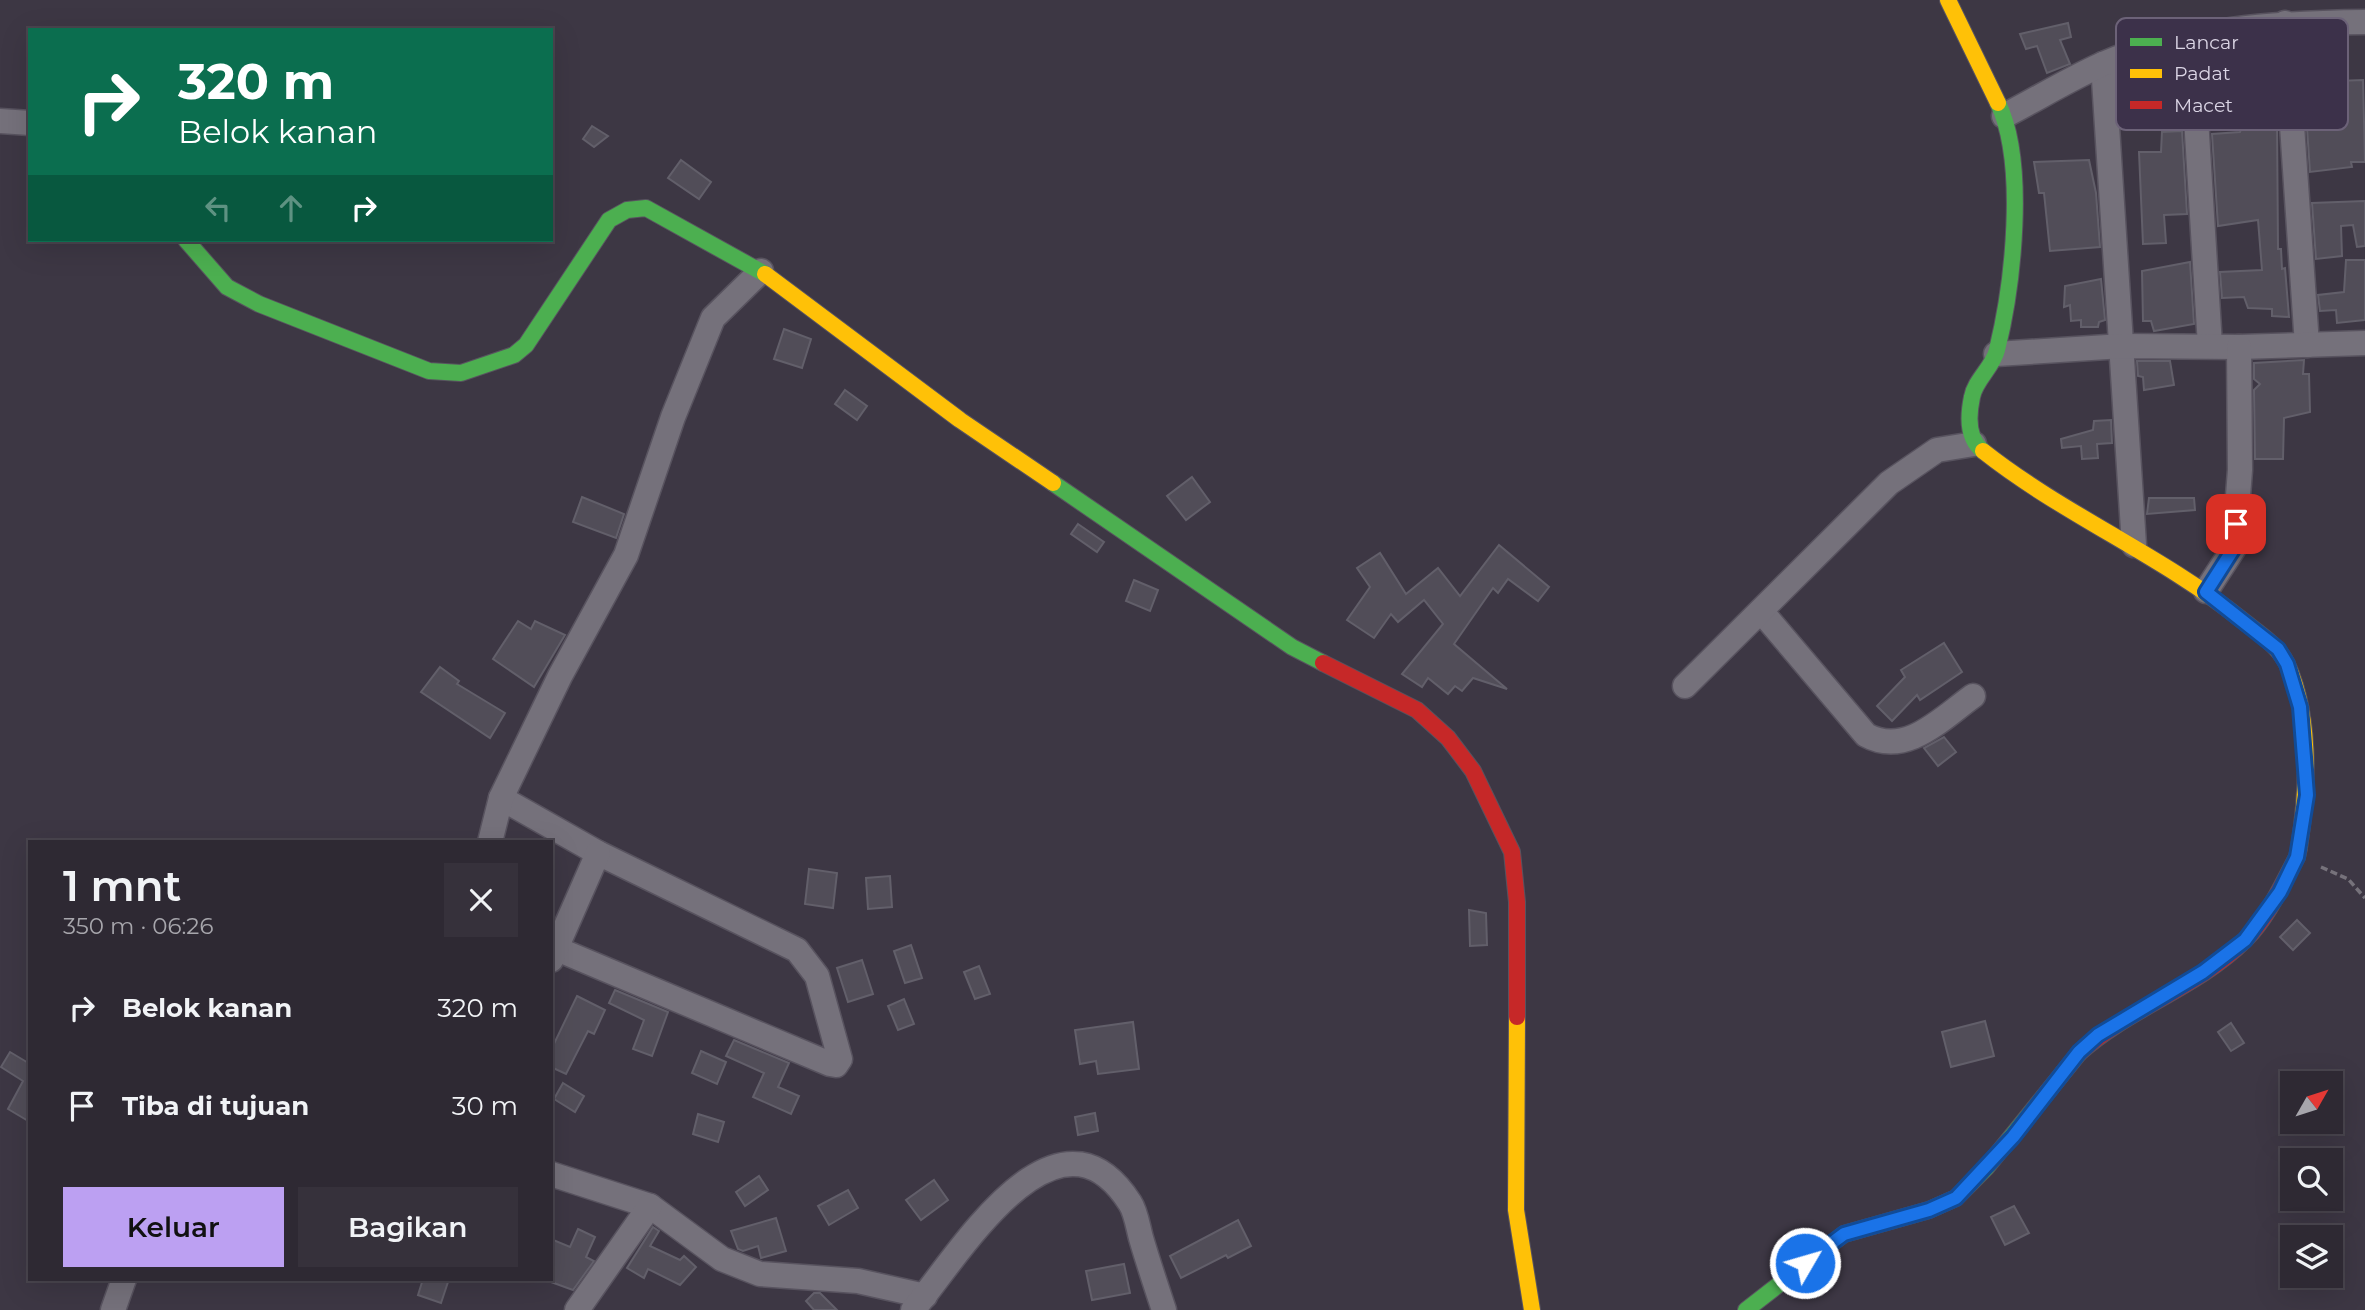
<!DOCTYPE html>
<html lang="id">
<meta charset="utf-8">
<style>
:root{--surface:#2e2933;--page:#36313b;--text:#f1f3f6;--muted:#a7a6ac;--line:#49454e;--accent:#bca0f2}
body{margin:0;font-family:Montserrat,sans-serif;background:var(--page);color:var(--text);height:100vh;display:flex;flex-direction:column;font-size:26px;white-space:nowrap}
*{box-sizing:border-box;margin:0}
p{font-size:23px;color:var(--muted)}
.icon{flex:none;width:38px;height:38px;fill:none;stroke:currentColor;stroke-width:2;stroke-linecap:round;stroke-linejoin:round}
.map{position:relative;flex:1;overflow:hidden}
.side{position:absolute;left:28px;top:840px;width:525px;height:441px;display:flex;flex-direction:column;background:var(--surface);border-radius:0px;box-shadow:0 7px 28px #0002,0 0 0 2px var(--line)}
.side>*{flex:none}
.banner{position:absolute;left:28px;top:28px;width:525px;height:214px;border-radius:0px;box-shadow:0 7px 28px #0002,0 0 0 2px var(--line);background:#0b6e4f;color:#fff;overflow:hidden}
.needle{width:46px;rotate:51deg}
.fabs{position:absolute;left:2280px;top:1071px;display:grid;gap:14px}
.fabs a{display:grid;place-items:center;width:63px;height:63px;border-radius:0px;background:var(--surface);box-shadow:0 7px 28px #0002,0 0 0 2px var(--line);font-size:35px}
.pin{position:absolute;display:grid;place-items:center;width:60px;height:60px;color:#fff;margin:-30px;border-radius:14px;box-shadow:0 4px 10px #0006}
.me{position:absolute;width:77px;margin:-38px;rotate:52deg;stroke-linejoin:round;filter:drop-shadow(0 0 5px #0008)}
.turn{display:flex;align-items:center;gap:24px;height:147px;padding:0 35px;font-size:32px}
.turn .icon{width:91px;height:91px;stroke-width:2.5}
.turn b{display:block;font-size:49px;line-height:60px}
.lanes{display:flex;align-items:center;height:66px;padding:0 35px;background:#0003;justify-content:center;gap:35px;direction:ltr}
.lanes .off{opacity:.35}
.round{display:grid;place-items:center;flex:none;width:74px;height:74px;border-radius:0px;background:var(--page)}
.headline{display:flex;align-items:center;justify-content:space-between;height:119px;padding:0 35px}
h1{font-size:42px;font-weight:600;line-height:52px}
.action{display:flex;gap:14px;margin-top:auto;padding:14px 35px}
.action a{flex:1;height:80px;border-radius:0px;background:var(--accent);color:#111;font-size:28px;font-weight:600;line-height:80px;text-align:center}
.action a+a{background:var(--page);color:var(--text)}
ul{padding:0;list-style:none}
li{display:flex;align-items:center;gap:21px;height:98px;padding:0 35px}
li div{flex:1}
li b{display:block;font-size:26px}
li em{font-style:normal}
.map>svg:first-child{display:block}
</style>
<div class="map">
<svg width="2365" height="1310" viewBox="0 0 2365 1310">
<rect width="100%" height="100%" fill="#3d3744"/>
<g fill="#514d58" stroke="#625f6a" stroke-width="2">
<path d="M 2068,23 L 2071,37 L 2060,40 L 2070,64 L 2047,73 L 2037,46 L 2026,49 L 2020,34 Z"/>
<path d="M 2318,38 L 2331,38 L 2337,81 L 2363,80 L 2365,162 L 2351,162 L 2352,167 L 2310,172 L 2304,83 L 2317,82 Z"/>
<path d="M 2271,41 L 2277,122 L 2278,249 L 2281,249 L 2282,269 L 2285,268 L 2289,317 L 2272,316 L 2272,309 L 2248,308 L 2244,297 L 2222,298 L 2220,272 L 2262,270 L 2258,220 L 2218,226 L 2212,134 L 2240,132 L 2242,127 L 2249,124 L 2244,78 L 2214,82 L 2213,48 Z"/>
<path d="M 592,126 L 608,136 L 594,147 L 583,139 Z"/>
<path d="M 2182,131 L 2187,214 L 2164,215 L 2166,243 L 2143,244 L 2139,152 L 2161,152 L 2162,132 Z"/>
<path d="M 681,160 L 711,182 L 699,199 L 668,178 Z"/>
<path d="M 2089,160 L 2096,193 L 2100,247 L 2050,251 L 2044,193 L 2039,193 L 2034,162 Z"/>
<path d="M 2365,201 L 2365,246 L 2357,247 L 2353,225 L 2341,226 L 2342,256 L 2316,259 L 2312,203 Z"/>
<path d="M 2346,260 L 2365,260 L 2365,320 L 2337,323 L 2336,310 L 2320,311 L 2318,295 L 2344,292 Z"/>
<path d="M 2190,262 L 2194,324 L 2154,331 L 2151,321 L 2143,321 L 2142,271 Z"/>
<path d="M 2101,279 L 2105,320 L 2099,322 L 2098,327 L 2081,327 L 2081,320 L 2071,321 L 2070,305 L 2064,307 L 2065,286 Z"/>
<path d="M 784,329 L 811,339 L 802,368 L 774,359 Z"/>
<path d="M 2304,360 L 2303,374 L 2309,374 L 2310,412 L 2284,418 L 2283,459 L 2255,459 L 2254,390 L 2260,384 L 2254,379 L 2254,363 Z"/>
<path d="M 2137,361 L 2170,361 L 2174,385 L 2144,390 L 2143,377 L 2138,376 Z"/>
<path d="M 845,390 L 867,406 L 857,420 L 835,404 Z"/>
<path d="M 2111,420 L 2112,443 L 2097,444 L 2098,458 L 2082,459 L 2081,446 L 2062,448 L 2061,439 L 2093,430 L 2094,421 Z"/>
<path d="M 1192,477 L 1210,502 L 1186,520 L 1167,496 Z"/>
<path d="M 582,497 L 624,514 L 616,538 L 573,522 Z"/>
<path d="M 2149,498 L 2194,498 L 2195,510 L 2147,514 Z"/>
<path d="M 1078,524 L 1104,542 L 1097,552 L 1071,534 Z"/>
<path d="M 1499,545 L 1549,587 L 1538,601 L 1508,579 L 1498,593 L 1493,588 L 1454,644 L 1507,689 L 1473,678 L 1462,691 L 1455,686 L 1448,694 L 1428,678 L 1422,687 L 1402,674 L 1443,624 L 1424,600 L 1398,622 L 1391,614 L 1374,638 L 1347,620 L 1370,587 L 1357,568 L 1380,553 L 1406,594 L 1438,568 L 1460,596 Z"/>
<path d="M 1134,580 L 1158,590 L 1150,611 L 1126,601 Z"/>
<path d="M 518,621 L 531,629 L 535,621 L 565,635 L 534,687 L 493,659 Z"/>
<path d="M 1944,643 L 1962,672 L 1920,700 L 1917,695 L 1892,721 L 1877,706 L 1905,677 L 1901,670 Z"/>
<path d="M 440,667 L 459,681 L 457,684 L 505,713 L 490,738 L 421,692 Z"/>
<path d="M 1944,737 L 1956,752 L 1938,766 L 1924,748 Z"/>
<path d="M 809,869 L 837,873 L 833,908 L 805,904 Z"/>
<path d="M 890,876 L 892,907 L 868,909 L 866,878 Z"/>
<path d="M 1469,910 L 1486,913 L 1487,945 L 1470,946 Z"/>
<path d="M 2297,920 L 2310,933 L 2293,950 L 2280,937 Z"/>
<path d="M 911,945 L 922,978 L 905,983 L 894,951 Z"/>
<path d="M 862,960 L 873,994 L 848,1002 L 837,968 Z"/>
<path d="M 979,966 L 990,994 L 975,999 L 964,972 Z"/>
<path d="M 615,990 L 668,1012 L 652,1056 L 633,1049 L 644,1020 L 609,1003 Z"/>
<path d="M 577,996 L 605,1010 L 594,1034 L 588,1031 L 566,1074 L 551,1067 L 551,1050 Z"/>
<path d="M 904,999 L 914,1024 L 898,1030 L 888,1006 Z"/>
<path d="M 1985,1021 L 1994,1056 L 1951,1067 L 1942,1032 Z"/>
<path d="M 1133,1022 L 1139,1069 L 1098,1074 L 1096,1061 L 1080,1064 L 1075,1030 Z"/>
<path d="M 2231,1023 L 2244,1043 L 2231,1051 L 2218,1032 Z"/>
<path d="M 734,1040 L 789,1063 L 778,1087 L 799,1096 L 791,1114 L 753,1097 L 764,1073 L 726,1056 Z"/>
<path d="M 701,1051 L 726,1062 L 717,1084 L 692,1073 Z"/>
<path d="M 10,1052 L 30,1064 L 30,1122 L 8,1109 L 23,1081 L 1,1067 Z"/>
<path d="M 563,1083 L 584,1096 L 575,1112 L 554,1099 Z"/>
<path d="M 1095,1113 L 1098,1131 L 1078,1135 L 1075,1117 Z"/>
<path d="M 698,1114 L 724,1122 L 718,1142 L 693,1134 Z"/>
<path d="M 759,1176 L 768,1190 L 745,1206 L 736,1192 Z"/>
<path d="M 934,1180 L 948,1200 L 921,1220 L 906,1200 Z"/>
<path d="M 848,1190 L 858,1208 L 829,1225 L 818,1206 Z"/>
<path d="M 2014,1206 L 2029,1233 L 2005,1245 L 1991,1217 Z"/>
<path d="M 776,1218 L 786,1251 L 761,1258 L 758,1246 L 743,1251 L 738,1249 L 731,1231 Z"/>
<path d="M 1238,1220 L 1251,1246 L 1228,1258 L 1226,1255 L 1181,1278 L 1170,1256 Z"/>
<path d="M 653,1227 L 659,1231 L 650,1246 L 680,1260 L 684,1256 L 696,1267 L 680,1285 L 648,1269 L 644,1278 L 627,1268 Z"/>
<path d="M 578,1229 L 595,1237 L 586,1257 L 594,1261 L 573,1290 L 551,1282 L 551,1239 L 570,1247 Z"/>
<path d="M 1124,1264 L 1130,1293 L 1092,1300 L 1086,1271 Z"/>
<path d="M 423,1279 L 449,1279 L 441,1303 L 418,1295 Z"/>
<path d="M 814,1293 L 820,1293 L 837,1310 L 814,1310 L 806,1301 Z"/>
</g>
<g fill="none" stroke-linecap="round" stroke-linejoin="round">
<g stroke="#58535f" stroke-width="27">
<g id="street">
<path d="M 2285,23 L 2307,345"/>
<path d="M 2191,36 L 2210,346"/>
<path d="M 2103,64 L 2134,545"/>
<path d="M 2004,116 C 2037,99 2069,79 2103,64 C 2186,28 2276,23 2365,22"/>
<path d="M 0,121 L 30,123"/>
<path d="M 1996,354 L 2123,346 L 2239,347 L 2365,343"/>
<path d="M 2206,591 L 2234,548 L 2240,470 L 2239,347"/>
<path d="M 1761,611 L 1866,735 C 1906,757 1941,719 1973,696"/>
<path d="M 1685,686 L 1889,483 L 1937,450 L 1974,444"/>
<path d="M 501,798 L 598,853 L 797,950 L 817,976 L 840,1059 L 836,1065 L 830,1064 L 557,949"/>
<path d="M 490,842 L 501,798 L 560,676 L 626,555 L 673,417 L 713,318 L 761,271"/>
<path d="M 551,960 L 598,853"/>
<path d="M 551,1174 L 650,1206 L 722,1259 L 760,1274 L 858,1281 L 925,1296"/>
<path d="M 113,1310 L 124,1279"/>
<path d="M 577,1310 L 650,1206"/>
<path d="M 913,1310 C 959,1255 1057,1089 1130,1203 C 1136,1212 1138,1227 1141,1238 C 1148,1262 1156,1286 1164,1310"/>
</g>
</g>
<g stroke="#58535f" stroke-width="18">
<g id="fast">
<path d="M 186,240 L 227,287 L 259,304 L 429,371 L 461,373 L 514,355 L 526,345 L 609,220 L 627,210 L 646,208 L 765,274"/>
<path d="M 1983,451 C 1967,439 1968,416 1972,397 C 1975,380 1993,367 1997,350 C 2013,285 2027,164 1998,103"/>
<path d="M 1053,483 L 1292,647 L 1323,663"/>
<path d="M 1746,1310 L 1844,1234 L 1929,1210 L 1956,1198 L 1986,1168 L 2079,1053"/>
</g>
</g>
<g stroke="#58535f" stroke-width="18">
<g id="slow">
<path d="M 1948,0 L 1998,103"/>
<path d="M 765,274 L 960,420 L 1053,483"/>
<path d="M 1983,451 C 2064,515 2161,555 2242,620 C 2258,633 2278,645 2287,664 C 2312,719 2308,789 2299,848"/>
<path d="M 1517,1017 L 1516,1210 L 1532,1310"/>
</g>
</g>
<g stroke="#58535f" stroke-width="18">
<g id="jam">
<path d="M 1323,663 L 1417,710 L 1448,738 L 1473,771 L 1512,852 L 1517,902 L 1517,1017"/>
<path d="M 2079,1053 C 2129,1008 2198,987 2245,940 C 2268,917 2282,885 2297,857 L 2299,848"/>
</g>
</g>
<path stroke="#76727b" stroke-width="3.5" stroke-dasharray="7 3.5" stroke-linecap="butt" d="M 2321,867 L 2348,879 L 2365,898"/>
<use href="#street" stroke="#75717b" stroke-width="24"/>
<use href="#fast" stroke="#4caf50" stroke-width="16"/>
<use href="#slow" stroke="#ffc107" stroke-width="16"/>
<use href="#jam" stroke="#c62828" stroke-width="16"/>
</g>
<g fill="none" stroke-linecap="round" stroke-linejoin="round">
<g stroke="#114b97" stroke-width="18">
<path id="route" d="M 1805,1263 L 1844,1234 L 1929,1210 L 1956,1198 L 2013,1137 L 2079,1052 L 2098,1035 L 2203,972 L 2245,940 L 2280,892 L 2297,857 L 2307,795 L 2300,707 L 2287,664 L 2278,649 L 2206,592 L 2234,548 L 2236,524"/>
</g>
<use href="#route" stroke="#1a73e8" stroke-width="12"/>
</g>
<rect x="2116" y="18" width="232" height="112" rx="10" fill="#3c314a" stroke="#6c6278" stroke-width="2"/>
<rect x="2130" y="38" width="32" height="8" fill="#4caf50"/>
<rect x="2130" y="69" width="32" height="9" fill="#ffc107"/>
<rect x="2130" y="101" width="32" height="8" fill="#c62828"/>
<g font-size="19" fill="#dbd5e5">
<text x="2174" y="49">Lancar</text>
<text x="2174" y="80">Padat</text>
<text x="2174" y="112">Macet</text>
</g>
</svg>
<div class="fabs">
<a><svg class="needle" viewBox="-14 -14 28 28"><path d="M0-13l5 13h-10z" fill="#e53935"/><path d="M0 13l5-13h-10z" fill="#a7a6ac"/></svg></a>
<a><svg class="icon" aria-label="search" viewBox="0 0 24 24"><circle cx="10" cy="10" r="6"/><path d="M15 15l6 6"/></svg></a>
<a><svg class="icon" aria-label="layers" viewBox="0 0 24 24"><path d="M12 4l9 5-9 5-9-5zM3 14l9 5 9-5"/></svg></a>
</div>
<div class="pin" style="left:2236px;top:524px;background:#d93025"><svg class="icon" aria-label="arrive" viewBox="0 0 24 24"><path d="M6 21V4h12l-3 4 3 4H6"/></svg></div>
<svg class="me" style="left:1805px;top:1263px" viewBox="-20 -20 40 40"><circle r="17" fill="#1a73e8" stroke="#fff" stroke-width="3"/><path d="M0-11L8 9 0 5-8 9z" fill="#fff"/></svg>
<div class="banner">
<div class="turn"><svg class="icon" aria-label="right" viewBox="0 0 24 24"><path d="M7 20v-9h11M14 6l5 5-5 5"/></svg><div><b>320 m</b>Belok kanan</div></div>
<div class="lanes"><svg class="icon off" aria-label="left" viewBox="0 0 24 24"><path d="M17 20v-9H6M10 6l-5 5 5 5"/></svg><svg class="icon off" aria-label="ahead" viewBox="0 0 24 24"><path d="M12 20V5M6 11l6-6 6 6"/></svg><svg class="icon" aria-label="right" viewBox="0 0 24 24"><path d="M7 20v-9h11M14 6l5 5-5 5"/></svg></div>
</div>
<section class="side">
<div class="headline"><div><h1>1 mnt</h1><p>350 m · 06:26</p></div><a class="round"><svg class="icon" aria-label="close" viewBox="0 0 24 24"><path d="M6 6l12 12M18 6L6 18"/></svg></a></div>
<ul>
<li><svg class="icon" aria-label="right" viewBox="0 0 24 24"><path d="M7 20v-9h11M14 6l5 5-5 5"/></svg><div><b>Belok kanan</b></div><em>320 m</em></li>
<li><svg class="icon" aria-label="arrive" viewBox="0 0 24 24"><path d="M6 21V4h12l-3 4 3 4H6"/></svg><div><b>Tiba di tujuan</b></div><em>30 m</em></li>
</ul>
<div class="action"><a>Keluar</a><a>Bagikan</a></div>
</section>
</div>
